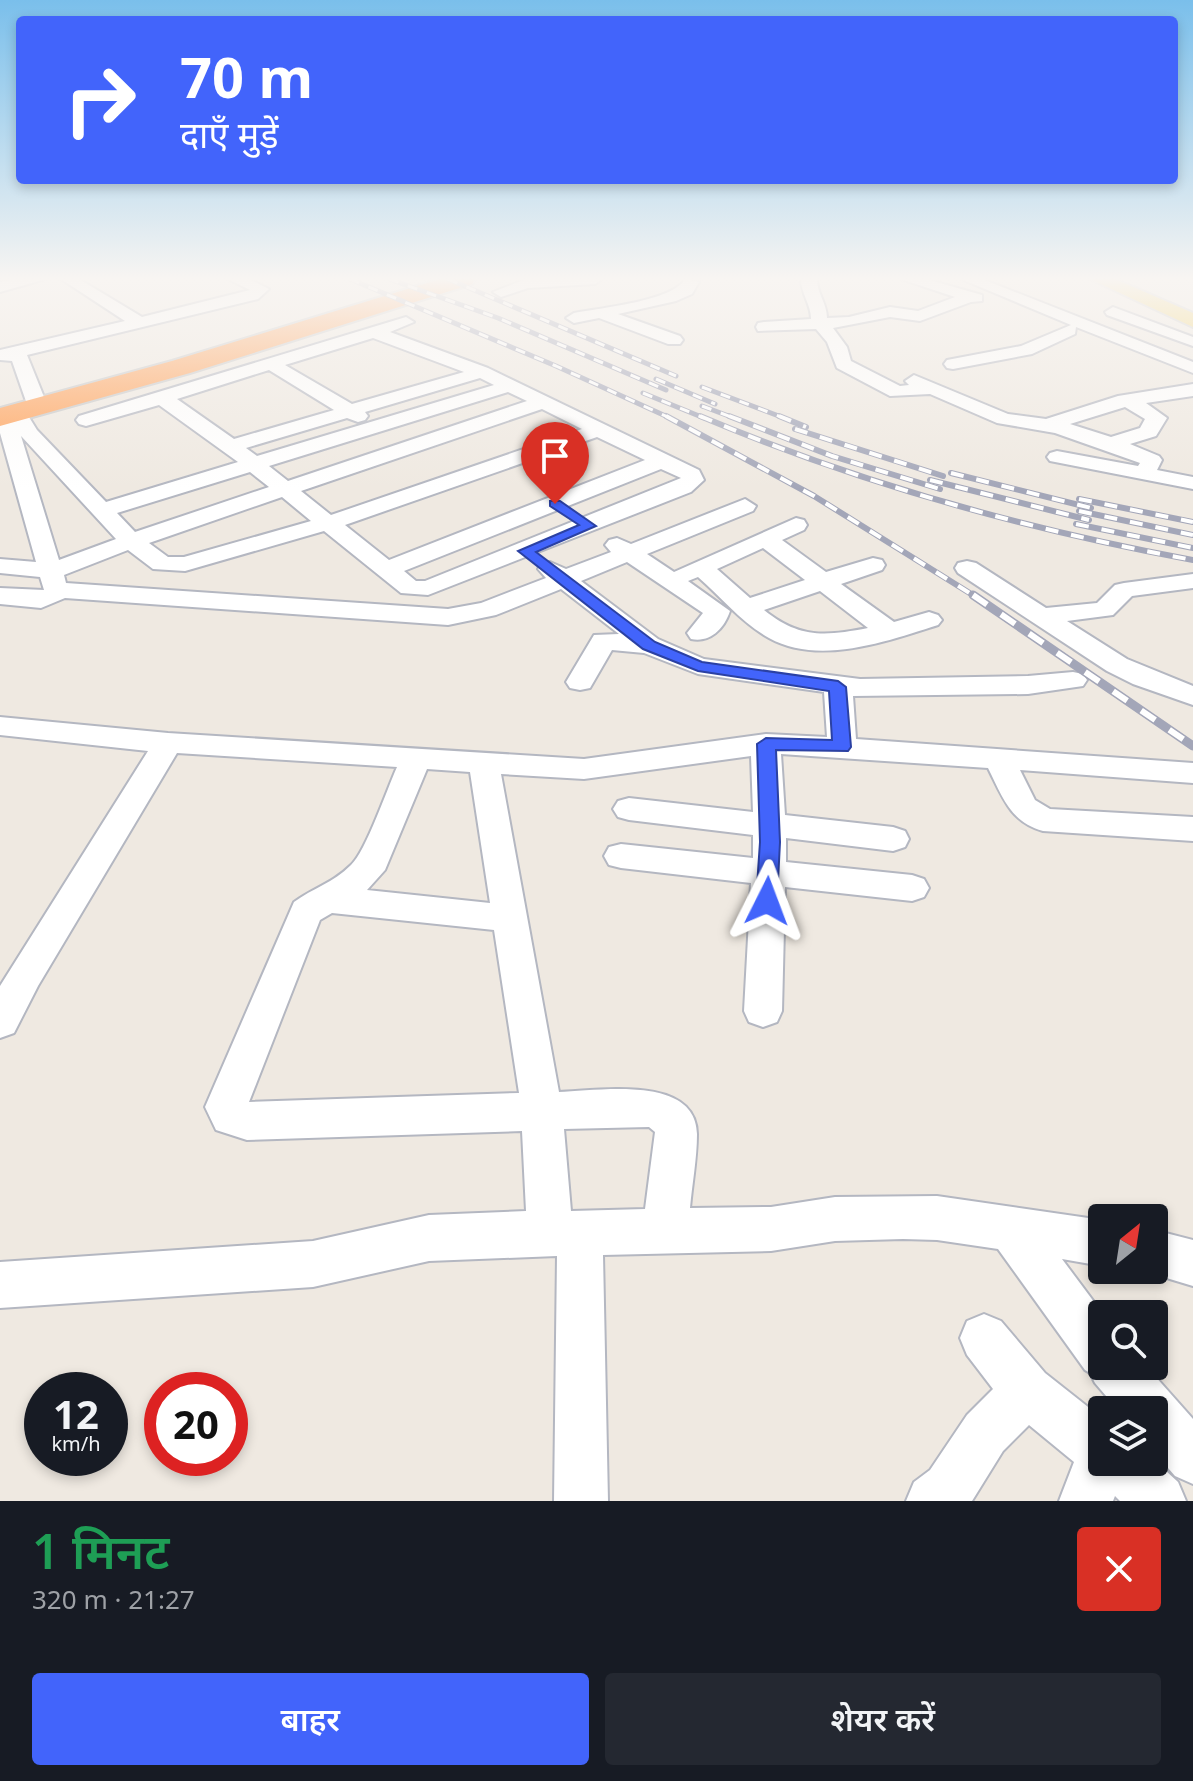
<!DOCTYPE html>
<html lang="hi">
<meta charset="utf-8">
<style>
:root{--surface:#171b24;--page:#242831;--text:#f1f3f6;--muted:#9ea1a6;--accent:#4264fb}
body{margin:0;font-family:"Noto Sans","Noto Sans Devanagari",sans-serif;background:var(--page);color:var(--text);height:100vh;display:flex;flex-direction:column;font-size:30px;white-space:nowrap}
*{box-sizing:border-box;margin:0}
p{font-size:26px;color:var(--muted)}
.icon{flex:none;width:44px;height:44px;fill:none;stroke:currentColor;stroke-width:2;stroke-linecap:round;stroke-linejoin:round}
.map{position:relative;height:1501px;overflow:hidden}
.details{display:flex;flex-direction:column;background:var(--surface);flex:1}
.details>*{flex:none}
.top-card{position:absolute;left:16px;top:16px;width:1162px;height:168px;border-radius:8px;box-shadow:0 4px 12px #0003;background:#4264fb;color:#fff;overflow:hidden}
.needle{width:52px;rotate:30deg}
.buttons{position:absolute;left:1088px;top:1204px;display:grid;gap:16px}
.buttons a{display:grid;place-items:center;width:80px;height:80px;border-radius:8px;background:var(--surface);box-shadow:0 4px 12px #0003;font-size:40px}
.speed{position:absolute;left:24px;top:1372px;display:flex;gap:16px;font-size:40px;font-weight:700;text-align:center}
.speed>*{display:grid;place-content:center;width:104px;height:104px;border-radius:50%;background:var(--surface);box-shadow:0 4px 12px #0003;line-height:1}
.speed small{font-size:20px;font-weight:400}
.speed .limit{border:12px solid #d22;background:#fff;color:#111}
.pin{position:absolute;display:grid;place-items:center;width:68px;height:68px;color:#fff;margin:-82px -34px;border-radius:50% 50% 50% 0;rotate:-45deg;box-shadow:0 0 8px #0007}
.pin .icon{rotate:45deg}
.me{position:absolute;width:88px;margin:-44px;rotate:3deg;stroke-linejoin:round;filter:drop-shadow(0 0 6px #0008)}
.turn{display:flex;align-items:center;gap:28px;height:168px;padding:0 32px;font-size:36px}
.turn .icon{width:104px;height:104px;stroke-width:2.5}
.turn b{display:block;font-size:56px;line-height:68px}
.round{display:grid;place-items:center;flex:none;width:84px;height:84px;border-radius:8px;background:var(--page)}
.summary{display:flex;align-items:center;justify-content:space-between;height:136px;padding:0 32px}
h1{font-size:48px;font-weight:600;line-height:60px;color:#1e9e55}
.button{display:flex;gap:16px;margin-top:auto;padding:16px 32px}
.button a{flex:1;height:92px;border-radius:8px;background:var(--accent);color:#fff;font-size:32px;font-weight:600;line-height:92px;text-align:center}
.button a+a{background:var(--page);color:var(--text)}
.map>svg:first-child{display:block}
</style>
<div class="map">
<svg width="1193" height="1501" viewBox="0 0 1193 1501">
<rect width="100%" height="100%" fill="#efe9e1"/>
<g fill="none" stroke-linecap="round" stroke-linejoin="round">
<g stroke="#b4b7c1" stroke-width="4">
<g id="minor">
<path d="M 16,279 L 46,279 L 0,292 L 0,282 Z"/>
<path d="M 61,279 L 79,279 L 142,317 L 250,290 L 228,279 L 249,279 L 269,289 L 258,299 L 27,355 L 48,407 L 38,413 L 28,407 L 12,361 L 0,360 L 0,350 L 125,321 Z"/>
<path d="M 526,279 L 602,279 L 595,284 L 528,288 L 501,297 L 493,292 Z"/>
<path d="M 685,279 L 699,282 L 692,294 L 676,301 L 618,314 L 680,336 L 683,340 L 680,344 L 668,344 L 599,318 L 574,323 L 566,318 L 574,313 C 600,308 673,301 685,279 Z"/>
<path d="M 801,279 L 817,279 C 817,294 827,303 827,318 L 849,317 L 890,307 L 918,311 L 955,297 L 901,279 L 926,279 L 982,295 L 982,301 L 971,302 L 920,321 L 890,317 L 833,328 L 847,347 L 851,361 L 900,386 L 909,385 L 905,381 L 914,375 L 1008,414 L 1046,419 L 1118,396 L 1193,384 L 1193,396 L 1146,403 L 1167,418 L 1156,436 L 1130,444 L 1159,456 L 1162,460 L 1157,470 L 1193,477 L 1193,489 L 1050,461 L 1047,457 L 1050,453 L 1057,451 L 1138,466 L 1140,463 L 1055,433 L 997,423 L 930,394 L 890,396 L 837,368 L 827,342 L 816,329 L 758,331 L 756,327 L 758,323 L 764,322 L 811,319 C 811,304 801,294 801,279 ZM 1125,407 L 1145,419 L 1140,428 L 1111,437 L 1070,424 Z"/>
<path d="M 961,279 L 982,279 L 1193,362 L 1193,373 L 1076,327 L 1075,334 L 1032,354 L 953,369 L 947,368 L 944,364 L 947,360 L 1021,346 L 1071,325 Z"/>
<path d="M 1113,307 L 1193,337 L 1193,346 L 1107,315 L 1105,312 Z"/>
<path d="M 406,317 L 414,322 L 390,332 L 488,368 L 699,470 L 704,480 L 691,492 L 428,595 L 401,593 L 324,531 L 185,571 L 153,569 L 128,550 L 64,575 L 66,583 L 448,609 L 481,603 L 546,578 L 538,569 L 541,564 L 550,562 L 566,569 L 611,552 L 605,545 L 609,540 L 617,538 L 631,544 L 745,499 L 756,506 L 753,511 L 647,554 L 674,572 L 796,518 L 804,520 L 807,525 L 804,530 L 782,540 L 826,572 L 873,558 L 882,560 L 885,565 L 882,570 L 841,584 L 894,622 L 929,612 L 938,615 L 942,620 L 938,625 C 888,641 819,666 769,638 C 742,623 721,597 698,577 L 688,581 L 730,611 C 724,629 710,643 691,639 L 687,633 L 703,613 L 627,562 L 581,581 L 658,639 L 704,659 L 860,679 L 1028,676 L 1073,672 L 1083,674 L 1087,680 L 1083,686 L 1028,694 L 853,696 L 856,739 L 1193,763 L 1193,783 L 1020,770 L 1035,800 L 1050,809 L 1193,817 L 1193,841 L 1043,831 C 1010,822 1002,796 988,768 L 781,754 L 785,815 L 893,827 L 905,831 L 909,839 L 905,847 L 893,851 L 786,838 L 786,862 L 912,875 L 924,879 L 929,888 L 924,897 L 912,901 L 785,887 L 782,1011 L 777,1022 L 763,1027 L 749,1022 L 744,1011 L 751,883 L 621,868 L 609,865 L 604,856 L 609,847 L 621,844 L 753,858 L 753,835 L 629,820 L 618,817 L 613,809 L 618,801 L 629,798 L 753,812 L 751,756 L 584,779 L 501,774 L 559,1092 C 597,1091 696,1074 697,1134 C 697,1159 692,1184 690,1208 L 771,1207 L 835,1197 L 937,1196 L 1102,1220 L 1102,1266 L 1062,1259 L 1103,1314 L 1102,1366 L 1146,1366 L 1193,1419 L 1193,1484 L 1175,1476 L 1154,1452 L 1154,1410 L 1118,1410 L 1095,1383 L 1090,1373 L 1085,1370 L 998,1249 L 937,1240 L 903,1239 L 835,1241 L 771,1251 L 603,1255 L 608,1501 L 554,1501 L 557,1256 L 429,1261 L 313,1287 L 0,1308 L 0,1262 L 313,1241 L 429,1215 L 526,1211 L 522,1131 L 247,1140 L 216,1130 L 205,1107 L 294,902 C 313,888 333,883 351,865 C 366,851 387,789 397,767 L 177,753 L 38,986 L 14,1033 L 0,1038 L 0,986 L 148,751 L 0,735 L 0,717 L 168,733 L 584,759 L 766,734 L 827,737 L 824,692 L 698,674 L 644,653 L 612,650 L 590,688 L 580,690 L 570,688 L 566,682 L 594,635 L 619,634 L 561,589 L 496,615 L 448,625 L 65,598 L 41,608 L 0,604 L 0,588 L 44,590 L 40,577 L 0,573 L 0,559 L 36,562 L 0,433 L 0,411 L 17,407 L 24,409 L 37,430 L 106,502 L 238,462 L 159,405 L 86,426 L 79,424 L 76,420 L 79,416 ZM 373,338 L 464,372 L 352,404 L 285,365 ZM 269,370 L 334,410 L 234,439 L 177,399 ZM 480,378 L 494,385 L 257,456 L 246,448 L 347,418 L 358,422 L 365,420 L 368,416 L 365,412 ZM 508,392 L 527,401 L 288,481 L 269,466 ZM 542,409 L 582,429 L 331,515 L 301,491 ZM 21,436 L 22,437 L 116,539 L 59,560 ZM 597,437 L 645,460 L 389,560 L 345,525 ZM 661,469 L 681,478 L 425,581 L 416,581 L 404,571 ZM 250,472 L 269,487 L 135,532 L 117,513 ZM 282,497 L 311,521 L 184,557 L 168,557 L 149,543 ZM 763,548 L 805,580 L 750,598 L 717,569 ZM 820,591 L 868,628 C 825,636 800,639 764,610 ZM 427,769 L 470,772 L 490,903 L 367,890 L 385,870 ZM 332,913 L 494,930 L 519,1093 L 249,1102 L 320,920 ZM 649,1127 L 655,1132 L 645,1209 L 571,1211 L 564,1129 Z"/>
<path d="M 967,561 L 976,563 L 1046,608 L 1097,603 L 1115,585 L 1124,583 L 1193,574 L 1193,588 L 1132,596 L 1113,615 L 1067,621 L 1127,659 L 1193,686 L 1193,705 L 1133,684 L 1107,671 L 958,573 L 955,568 L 958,563 Z"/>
<path d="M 1154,1230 L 1193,1240 L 1193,1286 L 1140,1270 L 1154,1270 Z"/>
<path d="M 984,1314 L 1001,1321 L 1045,1373 L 1102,1418 L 1102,1462 L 1154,1460 L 1178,1482 L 1186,1501 L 1120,1501 L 1115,1496 L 1113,1501 L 1059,1501 L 1074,1462 L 1029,1425 L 1003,1451 L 972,1501 L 906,1501 L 914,1482 L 930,1470 L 967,1415 L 993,1389 L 967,1355 L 960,1338 L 967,1321 Z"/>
</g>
</g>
<g stroke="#c9c9c9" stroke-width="4">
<path id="major" d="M 1090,279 L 1115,279 L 1193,313 L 1193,327 Z"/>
</g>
<g stroke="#c9c9c9" stroke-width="4">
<path id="highway" d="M 440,279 L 475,279 L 472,284 L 190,373 L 0,426 L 0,408 L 172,361 Z"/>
</g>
<use href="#minor" fill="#fff" fill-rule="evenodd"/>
<use href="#major" fill="#f2d163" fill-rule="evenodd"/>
<use href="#highway" fill="#ffa35c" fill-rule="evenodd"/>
<g stroke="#a3a6b8" stroke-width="5">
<g id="rail-far2">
<path d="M 350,279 L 556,366 L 670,418"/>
<path d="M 389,279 L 498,318 L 666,390"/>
<path d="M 448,279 L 676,376"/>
<path d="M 656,379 L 715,404"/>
<path d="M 702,387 L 784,418"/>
<path d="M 643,393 L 704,418"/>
<path d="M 702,406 L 734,418"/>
</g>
</g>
<g stroke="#a3a6b8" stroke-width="6">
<g id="rail-far1">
<path d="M 666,416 L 814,496 L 976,597"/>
<path d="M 700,416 C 859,483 1024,529 1193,560"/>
<path d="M 729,416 L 832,456 L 940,489"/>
<path d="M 779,416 L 806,427"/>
<path d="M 795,429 L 943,476"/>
<path d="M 951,473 L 1091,508"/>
<path d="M 930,480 L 1089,520"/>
<path d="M 1079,499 L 1193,522"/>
<path d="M 1079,511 L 1193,535"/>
<path d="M 1076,524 L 1193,548"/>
</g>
</g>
<g stroke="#a3a6b8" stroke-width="9">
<path id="rail" d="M 973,595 L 1193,746"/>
</g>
<use href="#rail-far2" stroke="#fff" stroke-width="3" stroke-dasharray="10" stroke-linecap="butt"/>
<use href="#rail-far1" stroke="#fff" stroke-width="4" stroke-dasharray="13" stroke-linecap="butt"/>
<use href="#rail" stroke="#fff" stroke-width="6" stroke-dasharray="17" stroke-linecap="butt"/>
</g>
<linearGradient id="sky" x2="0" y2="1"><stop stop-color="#7abfeb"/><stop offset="0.57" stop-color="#f8f5f2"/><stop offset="1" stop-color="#f8f5f2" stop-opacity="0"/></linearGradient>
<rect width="1193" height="489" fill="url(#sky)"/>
<path fill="#4264fb" stroke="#2b41a3" stroke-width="2" d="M 550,501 L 560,501 L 596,526 L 536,552 L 655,642 L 702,662 L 838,681 L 846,687 L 851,747 L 848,751 L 776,750 L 780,842 L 777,901 L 774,907 L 759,907 L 756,901 L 760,842 L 757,744 L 766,738 L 832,740 L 829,691 L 698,671 L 643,649 L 518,551 L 579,525 L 550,506 Z"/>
</svg>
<div class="buttons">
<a><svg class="needle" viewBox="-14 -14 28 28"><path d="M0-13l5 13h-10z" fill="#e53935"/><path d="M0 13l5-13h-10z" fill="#9ea1a6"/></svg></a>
<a><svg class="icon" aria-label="search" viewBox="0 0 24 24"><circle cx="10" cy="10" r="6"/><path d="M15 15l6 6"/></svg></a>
<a><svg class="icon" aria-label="layers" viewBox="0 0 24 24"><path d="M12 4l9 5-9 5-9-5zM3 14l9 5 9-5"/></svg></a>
</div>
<div class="speed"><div>12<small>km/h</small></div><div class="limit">20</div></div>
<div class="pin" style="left:555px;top:504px;background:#d93025"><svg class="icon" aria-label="arrive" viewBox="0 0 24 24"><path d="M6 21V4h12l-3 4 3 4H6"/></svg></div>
<svg class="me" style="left:767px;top:901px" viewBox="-20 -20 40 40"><path d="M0-17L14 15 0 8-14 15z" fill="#4264fb" stroke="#fff" stroke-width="4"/></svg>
<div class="top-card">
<div class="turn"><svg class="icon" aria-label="right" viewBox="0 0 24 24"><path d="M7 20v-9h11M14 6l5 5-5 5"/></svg><div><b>70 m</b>दाएँ मुड़ें</div></div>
</div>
</div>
<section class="details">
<div class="summary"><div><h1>1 मिनट</h1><p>320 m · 21:27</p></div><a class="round" style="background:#d93025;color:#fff"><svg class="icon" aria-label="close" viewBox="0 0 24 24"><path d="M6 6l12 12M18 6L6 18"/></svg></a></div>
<div class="button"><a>बाहर</a><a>शेयर करें</a></div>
</section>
